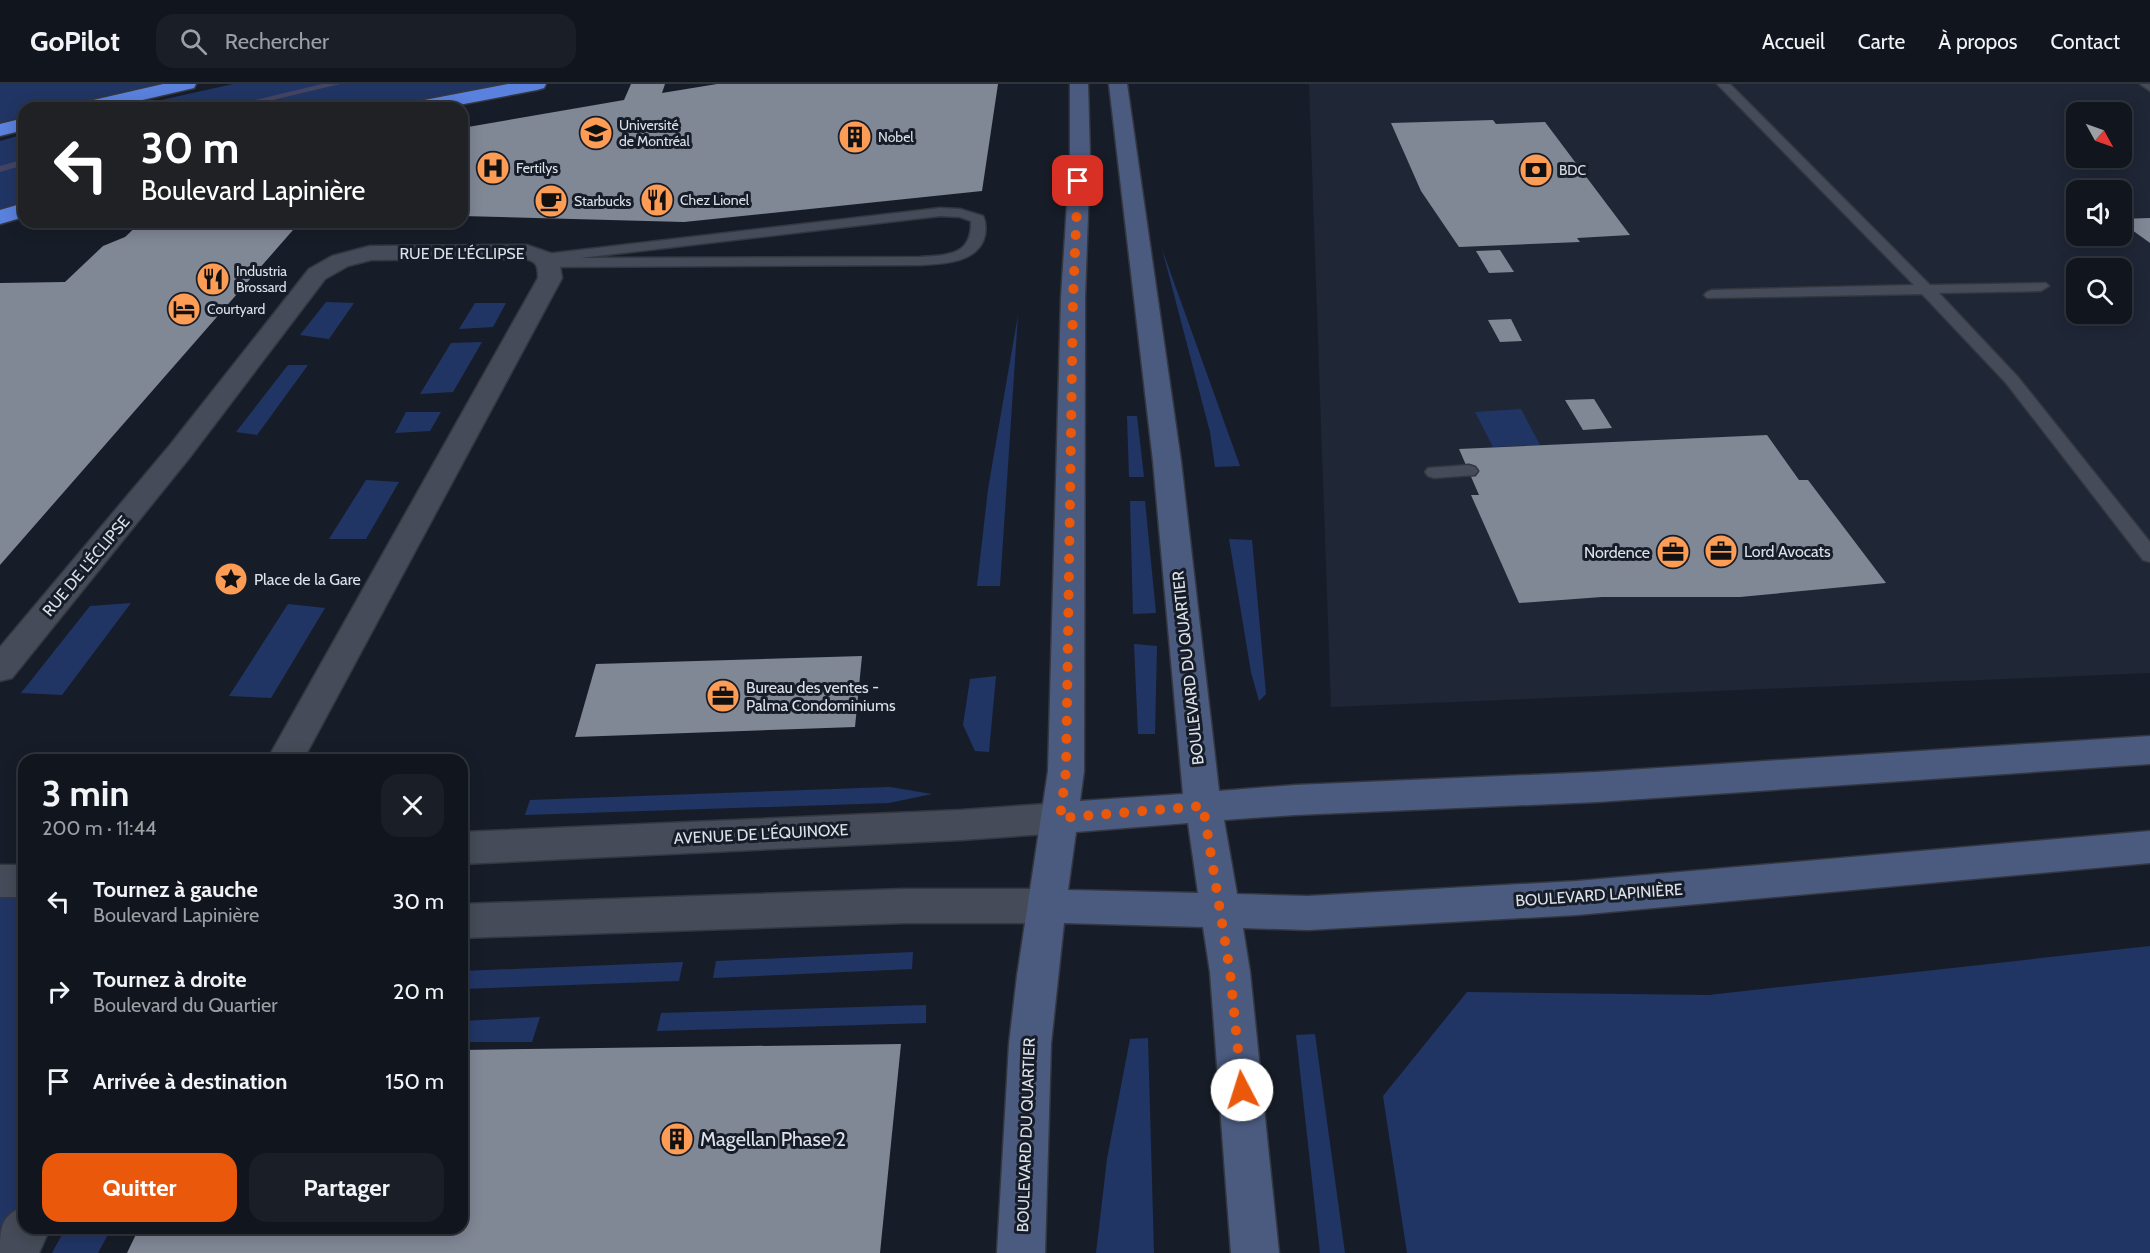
<!DOCTYPE html>
<html lang="fr">
<meta charset="utf-8">
<style>
:root{--surface:#11161e;--page:#1a1f27;--text:#f1f3f6;--muted:#9c9fa4;--line:#30353c;--accent:#ea580c}
body{margin:0;font-family:Cabin,sans-serif;background:var(--page);color:var(--text);height:100vh;display:flex;flex-direction:column;font-size:22px;white-space:nowrap}
*{box-sizing:border-box;margin:0}
p{font-size:20px;color:var(--muted)}
.icon{flex:none;width:33px;height:33px;fill:none;stroke:currentColor;stroke-width:2;stroke-linecap:round;stroke-linejoin:round}
.map{position:relative;flex:1;overflow:hidden}
.side{position:absolute;left:18px;top:670px;width:450px;height:480px;display:flex;flex-direction:column;background:var(--surface);border-radius:18px;box-shadow:0 3px 15px #0003,0 0 0 2px var(--line)}
.side>*{flex:none}
.top-card{position:absolute;left:18px;top:18px;width:450px;height:126px;border-radius:18px;box-shadow:0 3px 15px #0003,0 0 0 2px var(--line);background:#202124;color:#fff;overflow:hidden}
.needle{width:39px;rotate:130deg}
.controls{position:absolute;left:2066px;top:18px;display:grid;gap:12px}
.controls a{display:grid;place-items:center;width:66px;height:66px;border-radius:12px;background:var(--surface);box-shadow:0 3px 15px #0003,0 0 0 2px var(--line);font-size:30px}
.pin{position:absolute;display:grid;place-items:center;width:51px;height:51px;color:#fff;margin:-26px;border-radius:12px;box-shadow:0 3px 9px #0006}
.me{position:absolute;width:66px;margin:-33px;rotate:355deg;stroke-linejoin:round;filter:drop-shadow(0 0 4px #0008)}
.turn{display:flex;align-items:center;gap:21px;height:126px;padding:0 24px;font-size:27px}
.turn .icon{width:78px;height:78px;stroke-width:2.5}
.turn b{display:block;font-size:42px;line-height:51px}
.round{display:grid;place-items:center;flex:none;width:63px;height:63px;border-radius:18px;background:var(--page)}
.head{display:flex;align-items:center;justify-content:space-between;height:102px;padding:0 24px}
h1{font-size:36px;font-weight:700;line-height:45px}
.primary-button{display:flex;gap:12px;margin-top:auto;padding:12px 24px}
.primary-button a{flex:1;height:69px;border-radius:18px;background:var(--accent);color:#fff;font-size:24px;font-weight:700;line-height:69px;text-align:center}
.primary-button a+a{background:var(--page);color:var(--text)}
ul{padding:0;list-style:none}
li{display:flex;align-items:center;gap:18px;height:90px;padding:0 24px}
li div{flex:1}
li b{display:block;font-size:22px}
li em{font-style:normal}
header{display:flex;align-items:center;gap:36px;box-sizing:border-box;height:84px;padding:0 30px;background:var(--surface);border-bottom:2px solid var(--line)}
header strong{font-size:28px}
nav{display:flex;gap:33px;margin-inline-start:auto;font-size:21px}
.search{width:420px;height:54px;background:var(--page);display:flex;align-items:center;gap:15px;box-sizing:border-box;padding:0 21px;border-radius:18px;color:var(--muted);font-size:22px}
.map>svg:first-child{display:block}
</style>
<header>
<strong>GoPilot</strong>
<div class="search"><svg class="icon" aria-label="search" viewBox="0 0 24 24"><circle cx="10" cy="10" r="6"/><path d="M15 15l6 6"/></svg>Rechercher</div>
<nav><a>Accueil</a><a>Carte</a><a>À propos</a><a>Contact</a></nav>
</header>
<div class="map">
<svg width="2150" height="1169" viewBox="0 0 2150 1169">
<rect width="100%" height="100%" fill="#171d28"/>
<path fill="#1f2636" fill-rule="evenodd" d="M 1309,0 L 2150,0 L 2150,589 L 1331,623 ZM 2076,28 L 2121,28 L 2121,74 L 2076,74 ZM 2076,106 L 2121,106 L 2121,152 L 2076,152 ZM 2076,184 L 2121,184 L 2121,230 L 2076,230 Z"/>
<g fill="#213564">
<path d="M 0,0 L 157,0 L 56,24 L 24,24 L 24,32 L 0,39 Z"/>
<path d="M 233,0 L 512,0 L 394,24 L 125,24 Z"/>
<path d="M 24,50 L 24,122 L 0,130 L 0,57 Z"/>
<path d="M 1162,165 L 1240,382 L 1215,383 L 1210,348 Z"/>
<path d="M 326,218 L 354,219 L 329,255 L 300,251 Z"/>
<path d="M 475,219 L 506,219 L 493,243 L 459,245 Z"/>
<path d="M 1018,231 L 1000,502 L 977,502 L 988,405 Z"/>
<path d="M 482,258 L 453,308 L 420,310 L 451,259 Z"/>
<path d="M 288,281 L 308,281 L 257,351 L 236,348 Z"/>
<path d="M 1521,325 L 1540,361 L 1493,363 L 1475,328 Z"/>
<path d="M 406,328 L 441,328 L 430,347 L 395,349 Z"/>
<path d="M 1127,332 L 1137,332 L 1144,393 L 1129,393 Z"/>
<path d="M 366,396 L 399,398 L 366,455 L 329,455 Z"/>
<path d="M 1130,417 L 1145,417 L 1156,529 L 1133,530 Z"/>
<path d="M 1229,455 L 1252,456 L 1266,610 L 1259,617 L 1251,588 Z"/>
<path d="M 131,519 L 62,611 L 21,609 L 90,522 Z"/>
<path d="M 288,520 L 325,524 L 271,614 L 229,612 Z"/>
<path d="M 1134,560 L 1157,562 L 1155,650 L 1138,650 Z"/>
<path d="M 996,592 L 989,668 L 975,667 L 963,641 L 970,595 Z"/>
<path d="M 890,703 L 932,710 L 889,719 L 525,731 L 530,716 Z"/>
<path d="M 0,797 L 24,797 L 24,1144 L 0,1169 Z"/>
<path d="M 2150,862 L 2150,1169 L 1407,1169 L 1383,1012 L 1467,908 L 1709,911 Z"/>
<path d="M 913,868 L 912,885 L 713,894 L 716,877 Z"/>
<path d="M 683,878 L 679,897 L 462,905 L 462,887 Z"/>
<path d="M 926,921 L 926,939 L 657,947 L 661,929 Z"/>
<path d="M 540,933 L 532,958 L 462,958 L 462,937 Z"/>
<path d="M 1315,950 L 1345,1169 L 1320,1169 L 1296,951 Z"/>
<path d="M 1148,954 L 1154,1169 L 1096,1169 L 1107,1075 L 1130,955 Z"/>
<path d="M 65,1145 L 65,1144 L 111,1145 L 98,1169 L 52,1169 Z"/>
</g>
<g fill="none" stroke-linecap="round" stroke-linejoin="round">
<g fill="#434463" fill-rule="evenodd">
<path d="M 322,0 L 340,0 L 239,24 L 221,24 Z"/>
<path d="M 24,75 L 24,81 L 0,88 L 0,82 Z"/>
</g>
</g>
<g fill="#808795">
<path d="M 631,0 L 665,0 L 662,9 L 717,0 L 998,0 L 982,107 L 684,138 L 462,132 L 462,44 L 624,16 Z"/>
<path d="M 1493,36 L 1496,40 L 1545,38 L 1630,151 L 1577,154 L 1580,158 L 1459,163 L 1421,107 L 1391,39 Z"/>
<path d="M 2150,134 L 2150,159 L 2121,138 L 2121,135 Z"/>
<path d="M 141,138 L 300,138 L 0,481 L 0,199 L 65,198 L 103,162 L 125,153 Z"/>
<path d="M 1500,166 L 1514,188 L 1489,189 L 1476,167 Z"/>
<path d="M 1511,235 L 1522,257 L 1500,258 L 1488,236 Z"/>
<path d="M 1594,315 L 1612,344 L 1583,346 L 1565,316 Z"/>
<path d="M 1767,351 L 1799,396 L 1808,396 L 1886,499 L 1740,513 L 1602,513 L 1519,519 L 1471,411 L 1479,411 L 1459,365 Z"/>
<path d="M 862,572 L 855,643 L 575,653 L 596,580 Z"/>
<path d="M 901,960 L 880,1169 L 127,1169 L 139,1144 L 462,1144 L 462,966 Z"/>
</g>
<g fill="none" stroke-linecap="round" stroke-linejoin="round">
<g stroke="#343740" stroke-width="3">
<g id="lane">
<path d="M 1717,0 L 1730,0 L 1930,201 L 2046,199 L 2049,202 L 2041,207 L 1939,209 L 2018,293 L 2150,458 L 2150,478 L 2143,476 L 2006,299 L 1922,210 L 1707,214 L 1704,211 L 1707,208 L 1712,206 L 1914,201 Z"/>
<path d="M 2140,0 L 2150,0 L 2150,7 Z"/>
<path d="M 940,124 L 960,125 L 983,132 C 986,138 986,144 985,151 C 979,179 943,180 920,181 L 550,183 L 545,182 L 539,174 L 546,170 ZM 940,132 L 960,133 L 971,137 C 972,172 948,171 920,173 L 580,174 Z"/>
<path d="M 1469,381 L 1475,383 L 1478,387 L 1475,391 L 1434,394 L 1428,392 L 1425,388 L 1428,384 Z"/>
</g>
</g>
<g stroke="#343740" stroke-width="3">
<g id="street">
<path d="M 527,161 L 553,170 L 560,182 L 562,194 L 303,676 L 267,676 L 538,194 C 538,182 537,178 526,175 L 371,176 L 348,182 L 325,195 L 190,373 L 12,594 L 0,597 L 0,563 L 170,361 L 309,185 L 332,172 L 370,162 Z"/>
<path d="M 1060,719 L 1073,723 L 1078,734 L 1073,745 L 1060,749 L 961,756 L 462,780 L 462,748 L 961,726 Z"/>
<rect x="0" y="781" width="24" height="32"/>
<path d="M 904,805 L 1047,805 L 1061,810 L 1066,822 L 1061,834 L 1047,839 L 904,839 L 462,854 L 462,820 Z"/>
<path d="M 24,1122 L 24,1144 L 50,1144 L 39,1169 L 0,1169 C 0,1145 0,1132 24,1122 Z"/>
</g>
</g>
<g stroke="#343740" stroke-width="3">
<path id="secondary" d="M 1070,0 L 1088,0 L 1090,73 L 1085,214 L 1084,687 L 1080,717 L 1183,710 L 1153,377 L 1109,0 L 1127,0 L 1181,377 L 1219,707 L 1295,701 L 1597,688 L 2150,652 L 2150,680 L 1597,718 L 1295,731 L 1224,736 L 1237,810 L 1308,812 L 1577,797 L 2150,747 L 2150,779 L 1577,831 L 1308,846 L 1243,844 L 1250,888 L 1279,1169 L 1231,1169 L 1210,888 L 1203,843 L 1064,839 L 1051,960 L 1045,1169 L 997,1169 L 1009,960 L 1017,892 L 1048,687 L 1061,214 L 1070,73 ZM 1188,739 L 1198,809 L 1068,806 L 1076,748 Z"/>
</g>
<g stroke="#343740" stroke-width="3">
<g id="highway">
<path d="M 163,0 L 196,0 L 194,4 L 108,24 L 73,24 L 76,20 Z"/>
<path d="M 508,0 L 546,0 L 544,4 L 537,6 L 443,24 L 404,24 L 407,20 L 414,18 Z"/>
<path d="M 24,34 L 24,46 L 0,52 L 0,40 Z"/>
<path d="M 24,119 L 24,133 L 0,140 L 0,126 Z"/>
</g>
</g>
<use href="#lane" fill="#454b58" fill-rule="evenodd"/>
<use href="#street" fill="#454b58" fill-rule="evenodd"/>
<use href="#secondary" fill="#4b5b80" fill-rule="evenodd"/>
<use href="#highway" fill="#5a81dd" fill-rule="evenodd"/>
</g>
<g fill="none" stroke-linecap="round" stroke-linejoin="round">
<path stroke="#ea580c" stroke-width="10" stroke-dasharray="0 18" d="M 1078,97 L 1073,214 L 1066,687 L 1060,734 L 1203,722 L 1230,888 L 1242,1006"/>
</g>
<defs>
<g id="university-disc" transform="scale(1.725)"><circle r="9.5" fill="#fd9c55" stroke="#171d28"/><path d="M0-5L7-2L0 1L-7-2ZM-4 1L0 2.5L4 1V4Q0 6-4 4Z" fill="#111"/></g>
<g id="building-disc" transform="scale(1.725)"><circle r="9.5" fill="#fd9c55" stroke="#171d28"/><path d="M-4-6H4V6H1V3H-1V6H-4ZM-2.5-4.3h1.7v1.8h-1.7ZM.8-4.3h1.7v1.8H.8ZM-2.5-1h1.7V.8h-1.7ZM.8-1h1.7V.8H.8Z" fill="#111"/></g>
<g id="hospital-disc" transform="scale(1.725)"><circle r="9.5" fill="#fd9c55" stroke="#171d28"/><path d="M-5-5h3v3.5h4V-5h3V5h-3V1.5h-4V5h-3Z" fill="#111"/></g>
<g id="bank-disc" transform="scale(1.725)"><circle r="9.5" fill="#fd9c55" stroke="#171d28"/><path d="M-6-4H6V4H-6ZM0-2.3a2.3 2.3 0 1 0 0 4.6a2.3 2.3 0 1 0 0-4.6Z" fill="#111"/></g>
<g id="restaurant-disc" transform="scale(1.725)"><circle r="9.5" fill="#fd9c55" stroke="#171d28"/><path d="M-5-6h1v4h1v-4h1v4h1v-4h1v5L-1.5 .5V6h-2V.5L-5-1ZM5-6V6H3V1.5H1.5Q1.5-4 5-6Z" fill="#111"/></g>
<g id="cafe-disc" transform="scale(1.725)"><circle r="9.5" fill="#fd9c55" stroke="#171d28"/><path d="M-5.5-4.5H6V0H3Q3 3.5 0 3.5H-2.5Q-5.5 3.5-5.5 0ZM3-3.2v2h1.7v-2ZM-6 4.5H4V6H-6Z" fill="#111"/></g>
<g id="hotel-disc" transform="scale(1.725)"><circle r="9.5" fill="#fd9c55" stroke="#171d28"/><path d="M-6-4.5h1.5V1H6V5H4.5V3h-9V5H-6ZM-4 0a1.8 1.8 0 1 1 3.6 0ZM.5 0V-2.5h3Q6-2.5 6 0Z" fill="#111"/></g>
<g id="office-disc" transform="scale(1.725)"><circle r="9.5" fill="#fd9c55" stroke="#171d28"/><path d="M-6-3h4V-5.5h4V-3h4V5H-6ZM-1-4.5V-3h2v-1.5ZM-6 0V1H6V0Z" fill="#111"/></g>
<g id="sight-disc" transform="scale(1.725)"><circle r="9.5" fill="#fd9c55" stroke="#171d28"/><path d="M0-6L1.8-2.2L6-1.7L2.9 1.2L3.7 5.4L0 3.3L-3.7 5.4L-2.9 1.2L-6-1.7L-1.8-2.2Z" fill="#111"/></g>
</defs>
<g fill-rule="evenodd">
<use href="#university-disc" x="596" y="49"/>
<use href="#building-disc" x="855" y="53"/>
<use href="#hospital-disc" x="493" y="84"/>
<use href="#bank-disc" x="1536" y="86"/>
<use href="#restaurant-disc" x="657" y="116"/>
<use href="#cafe-disc" x="551" y="117"/>
<use href="#restaurant-disc" x="213" y="195"/>
<use href="#hotel-disc" x="184" y="225"/>
<use href="#office-disc" x="1721" y="467"/>
<use href="#office-disc" x="1673" y="468"/>
<use href="#sight-disc" x="231" y="495"/>
<use href="#office-disc" x="723" y="612"/>
<use href="#building-disc" x="677" y="1055"/>
</g>
<g text-anchor="middle" dominant-baseline="central" stroke-width="6" stroke-linejoin="round" paint-order="stroke">
<g font-size="14" fill="#dde1e9" stroke="#171d28" text-anchor="start">
<text x="619" y="41">Université<tspan x="619" dy="16">de Montréal</tspan></text>
<text x="878" y="53">Nobel</text>
<text x="516" y="84">Fertilys</text>
<text x="1559" y="86">BDC</text>
<text x="680" y="116">Chez Lionel</text>
<text x="574" y="117">Starbucks</text>
<text x="236" y="187">Industria<tspan x="236" dy="16">Brossard</tspan></text>
<text x="207" y="225">Courtyard</text>
</g>
<g font-size="16" fill="#dde1e9" stroke="#171d28">
<text x="462" y="169">RUE DE L'ÉCLIPSE</text>
<text transform="translate(86 482) rotate(-50)">RUE DE L'ÉCLIPSE</text>
<text transform="translate(1188 584) rotate(-96)">BOULEVARD DU QUARTIER</text>
<text transform="translate(761 750) rotate(-3)">AVENUE DE L'ÉQUINOXE</text>
<text transform="translate(1599 811) rotate(-4)">BOULEVARD LAPINIÈRE</text>
<text transform="translate(1026 1051) rotate(-88)">BOULEVARD DU QUARTIER</text>
</g>
<g font-size="16" fill="#dde1e9" stroke="#171d28" text-anchor="start">
<text x="1744" y="467">Lord Avocats</text>
<text x="1650" y="468" text-anchor="end">Nordence</text>
<text x="254" y="495">Place de la Gare</text>
<text x="746" y="603">Bureau des ventes -<tspan x="746" dy="18">Palma Condominiums</tspan></text>
</g>
<g font-size="20" fill="#dde1e9" stroke="#171d28" text-anchor="start">
<text x="700" y="1055">Magellan Phase 2</text>
</g>
</g>
</svg>
<div class="controls">
<a><svg class="needle" viewBox="-14 -14 28 28"><path d="M0-13l5 13h-10z" fill="#e53935"/><path d="M0 13l5-13h-10z" fill="#9c9fa4"/></svg></a>
<a><svg class="icon" aria-label="sound" viewBox="0 0 24 24"><path d="M4 9h4l5-4v14l-5-4H4zM17 9q2 3 0 6"/></svg></a>
<a><svg class="icon" aria-label="search" viewBox="0 0 24 24"><circle cx="10" cy="10" r="6"/><path d="M15 15l6 6"/></svg></a>
</div>
<div class="pin" style="left:1078px;top:97px;background:#d93025"><svg class="icon" aria-label="arrive" viewBox="0 0 24 24"><path d="M6 21V4h12l-3 4 3 4H6"/></svg></div>
<svg class="me" style="left:1242px;top:1006px" viewBox="-20 -20 40 40"><circle r="19" fill="#fff"/><path d="M0-13L10 11 0 6-10 11z" fill="#ea580c"/></svg>
<div class="top-card">
<div class="turn"><svg class="icon" aria-label="left" viewBox="0 0 24 24"><path d="M17 20v-9H6M10 6l-5 5 5 5"/></svg><div><b>30 m</b>Boulevard Lapinière</div></div>
</div>
<section class="side">
<div class="head"><div><h1>3 min</h1><p>200 m · 11:44</p></div><a class="round"><svg class="icon" aria-label="close" viewBox="0 0 24 24"><path d="M6 6l12 12M18 6L6 18"/></svg></a></div>
<ul>
<li><svg class="icon" aria-label="left" viewBox="0 0 24 24"><path d="M17 20v-9H6M10 6l-5 5 5 5"/></svg><div><b>Tournez à gauche</b><p>Boulevard Lapinière</p></div><em>30 m</em></li>
<li><svg class="icon" aria-label="right" viewBox="0 0 24 24"><path d="M7 20v-9h11M14 6l5 5-5 5"/></svg><div><b>Tournez à droite</b><p>Boulevard du Quartier</p></div><em>20 m</em></li>
<li><svg class="icon" aria-label="arrive" viewBox="0 0 24 24"><path d="M6 21V4h12l-3 4 3 4H6"/></svg><div><b>Arrivée à destination</b></div><em>150 m</em></li>
</ul>
<div class="primary-button"><a>Quitter</a><a>Partager</a></div>
</section>
</div>
